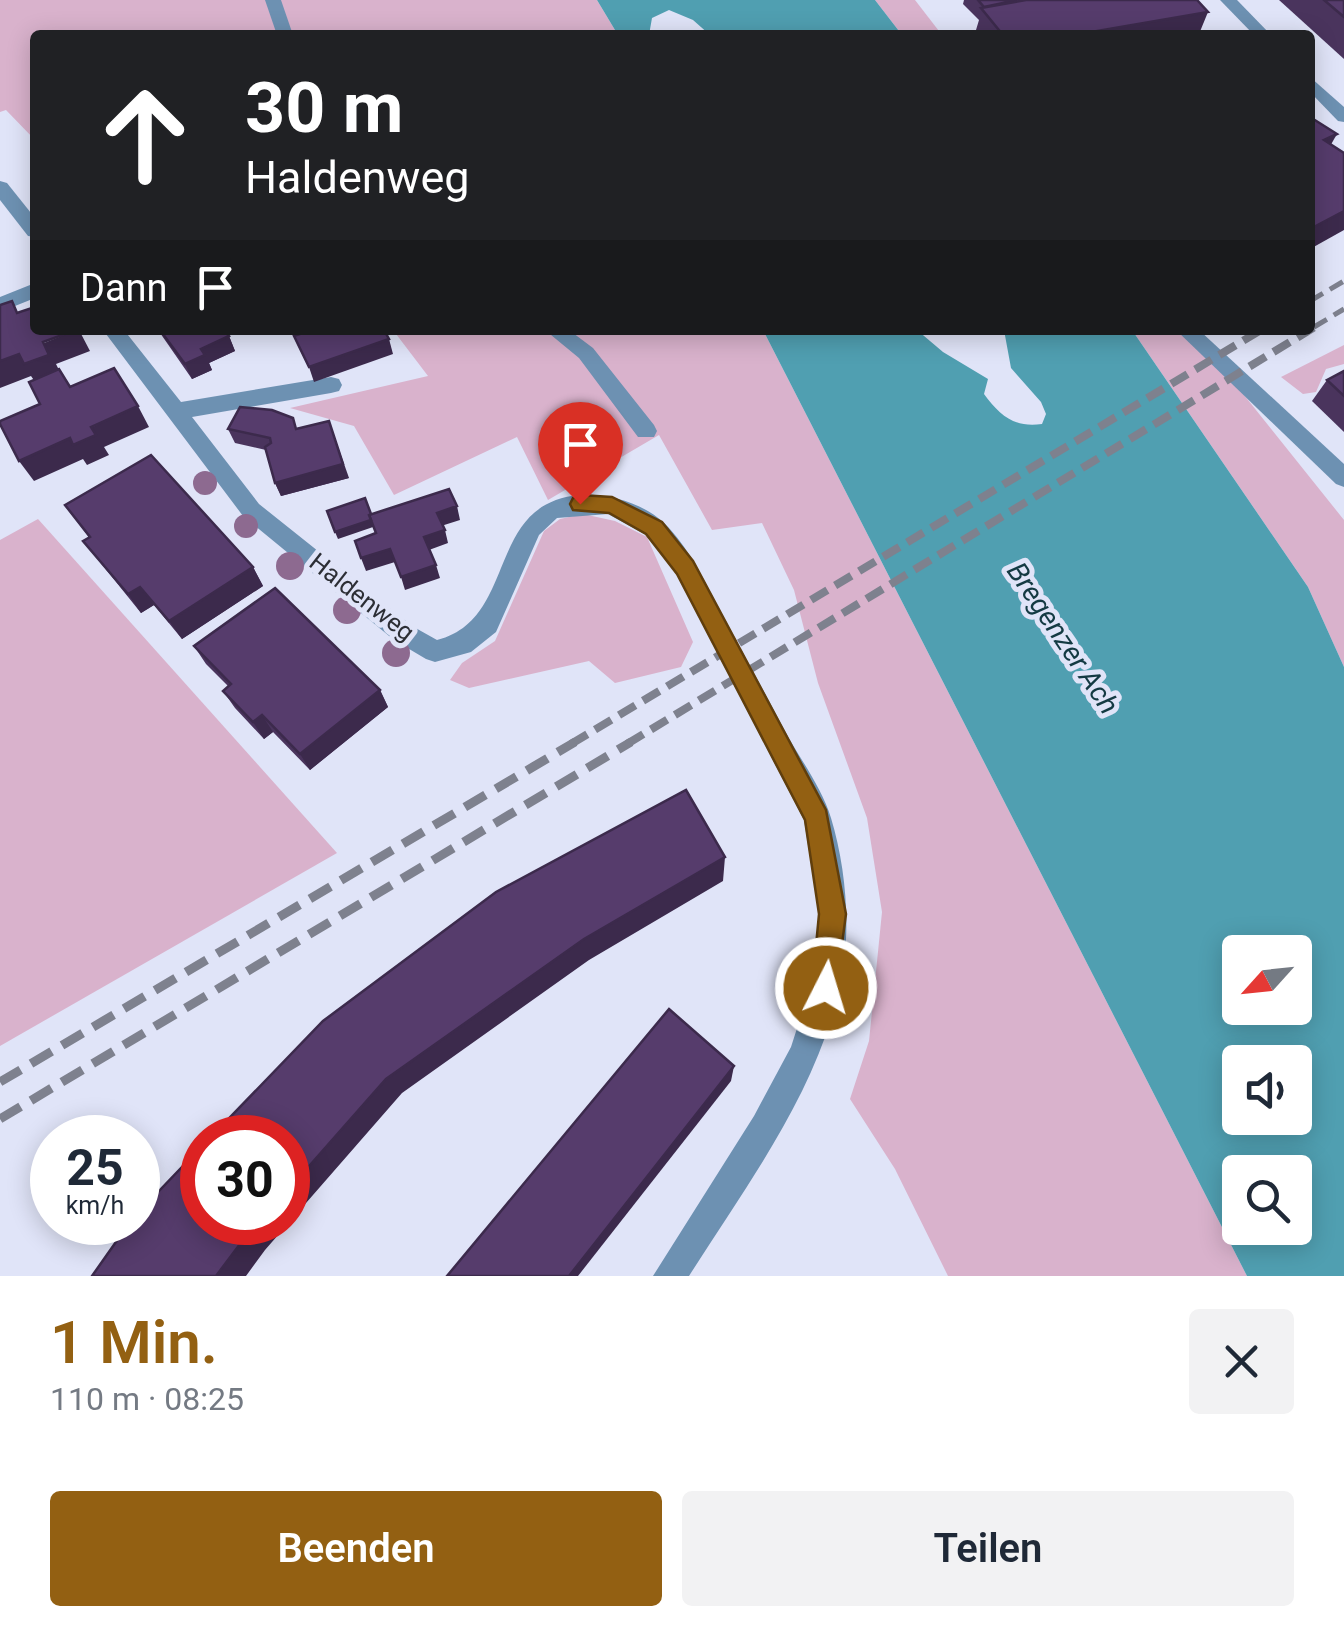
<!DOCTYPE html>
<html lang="de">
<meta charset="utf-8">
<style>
:root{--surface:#fff;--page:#f2f2f3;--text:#1f2937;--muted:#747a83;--accent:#936012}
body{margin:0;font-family:Roboto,sans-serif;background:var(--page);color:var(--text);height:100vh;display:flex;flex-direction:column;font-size:38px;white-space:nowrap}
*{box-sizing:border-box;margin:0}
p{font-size:32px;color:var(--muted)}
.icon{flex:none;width:55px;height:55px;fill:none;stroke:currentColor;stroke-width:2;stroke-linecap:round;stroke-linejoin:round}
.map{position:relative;height:1276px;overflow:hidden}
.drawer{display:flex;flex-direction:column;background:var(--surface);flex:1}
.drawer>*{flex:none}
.hud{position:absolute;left:30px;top:30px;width:1285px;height:305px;border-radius:10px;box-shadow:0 5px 25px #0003;background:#202124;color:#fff;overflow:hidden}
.needle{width:65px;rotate:243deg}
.fabs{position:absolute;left:1222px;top:935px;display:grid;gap:20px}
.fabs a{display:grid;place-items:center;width:90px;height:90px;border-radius:10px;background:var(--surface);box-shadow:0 5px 25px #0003;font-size:50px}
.speed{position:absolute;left:30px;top:1115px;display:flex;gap:20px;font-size:50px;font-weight:700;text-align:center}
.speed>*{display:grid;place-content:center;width:130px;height:130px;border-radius:50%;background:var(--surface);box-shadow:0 5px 25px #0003;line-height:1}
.speed small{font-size:25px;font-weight:400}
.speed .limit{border:15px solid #d22;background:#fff;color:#111}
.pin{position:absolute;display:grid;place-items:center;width:85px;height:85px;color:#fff;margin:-102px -42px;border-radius:50% 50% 50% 0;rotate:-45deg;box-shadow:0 0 10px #0007}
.pin .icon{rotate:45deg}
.me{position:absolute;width:110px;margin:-55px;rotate:5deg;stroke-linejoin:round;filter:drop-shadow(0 0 8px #0008)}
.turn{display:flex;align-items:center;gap:35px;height:210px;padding:0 50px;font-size:45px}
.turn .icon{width:130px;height:130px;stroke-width:2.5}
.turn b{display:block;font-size:70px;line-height:85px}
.then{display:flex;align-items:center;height:95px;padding:0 50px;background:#0003;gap:20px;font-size:38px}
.round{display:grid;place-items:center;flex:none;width:105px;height:105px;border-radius:10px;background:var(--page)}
.headline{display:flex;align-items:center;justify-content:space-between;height:170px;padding:0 50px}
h1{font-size:60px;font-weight:600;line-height:75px;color:var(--accent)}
.action{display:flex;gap:20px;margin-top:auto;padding:20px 50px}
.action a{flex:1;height:115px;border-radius:10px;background:var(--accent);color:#fff;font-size:40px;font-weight:600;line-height:115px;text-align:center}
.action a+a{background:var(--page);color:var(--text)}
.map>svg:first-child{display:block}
</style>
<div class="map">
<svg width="1344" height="1276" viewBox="0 0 1344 1276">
<rect width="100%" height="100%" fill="#e0e4f8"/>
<g fill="#d9b2cc">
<path d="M 0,0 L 597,0 L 618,35 L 35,35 L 35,140 L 6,110 L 0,112 Z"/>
<path d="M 875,0 L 915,0 L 942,35 L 902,35 Z"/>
<path d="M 393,330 L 763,330 L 1247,1276 L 948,1276 L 895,1169 L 850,1099 L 869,1041 L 882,912 L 867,818 L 818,683 L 794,590 L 762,523 L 712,530 L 659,435 L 548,500 L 517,437 L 394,495 L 354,426 L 290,408 L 428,376 Z"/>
<path d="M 1132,330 L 1192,330 L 1344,520 L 1344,667 L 1308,587 Z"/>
<path d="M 1344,345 L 1344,364 L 1326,369 L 1316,392 L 1303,394 L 1281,377 Z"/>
<path d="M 583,514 L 615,521 L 647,537 L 693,642 L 681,667 L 615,683 L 589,661 L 469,688 L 450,680 L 462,663 L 495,641 L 544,531 L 560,519 Z"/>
<path d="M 38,519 L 337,853 L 0,1046 L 0,540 Z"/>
</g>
<g fill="#509fb1" fill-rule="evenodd">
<path d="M 597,0 L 875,0 L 902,35 L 710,35 L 693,20 L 669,10 L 652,18 L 649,35 L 618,35 Z"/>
<path d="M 763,330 L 917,330 L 943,352 L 988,379 L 984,394 C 1000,416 1015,428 1042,424 L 1046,414 L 1041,402 L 1011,368 L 1004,330 L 1132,330 L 1308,587 L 1344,667 L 1344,1276 L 1247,1276 ZM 1240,952 L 1295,952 L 1295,1008 L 1240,1008 ZM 1240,1062 L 1295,1062 L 1295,1118 L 1240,1118 ZM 1240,1172 L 1295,1172 L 1295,1228 L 1240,1228 Z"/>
</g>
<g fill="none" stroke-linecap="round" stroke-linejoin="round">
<g fill="#6d91b2" fill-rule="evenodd">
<path d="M 265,0 L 281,0 L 293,35 L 277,35 Z"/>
<path d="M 1220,0 L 1237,0 L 1271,35 L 1254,35 Z"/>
<path d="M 1310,77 L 1344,107 L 1344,122 L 1338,121 L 1310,92 Z"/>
<path d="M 0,181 L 7,183 L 35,218 L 35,237 L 28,236 L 0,200 Z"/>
<path d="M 35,283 L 35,298 L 0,312 L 0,297 Z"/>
<path d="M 103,330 L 124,330 L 181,402 L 331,377 L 339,379 L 342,385 L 339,391 L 331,393 L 192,417 L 259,504 L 412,626 L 437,640 C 519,619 484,503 580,495 C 608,493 643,503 664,523 C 689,547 704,581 721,612 C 742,652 764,691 785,731 C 800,759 822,788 831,818 C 847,871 852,936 839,990 C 815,1095 746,1186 689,1276 L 653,1276 L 754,1116 L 791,1047 L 810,988 L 819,914 L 804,820 L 677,575 L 646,535 L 608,514 L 557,518 L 539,535 L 496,632 L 471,652 L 435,662 L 426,659 L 394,640 L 243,516 Z"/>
<path d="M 545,330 L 569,330 L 593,348 L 654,425 L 657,431 L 654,437 L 638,437 L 579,358 Z"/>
<path d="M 1176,330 L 1199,330 L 1344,464 L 1344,487 L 1336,484 Z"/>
</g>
<g stroke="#7e818e" stroke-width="5" stroke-dasharray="15 8" stroke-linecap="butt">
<path d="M 1310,301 L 1344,281"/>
<path d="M 1314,327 L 1344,309"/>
</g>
<g stroke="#7e818e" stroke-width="8" stroke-dasharray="19 9" stroke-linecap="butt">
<path d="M 571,744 L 1261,330"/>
<path d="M 627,744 L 1318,325"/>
</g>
<g stroke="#7e818e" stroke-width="9" stroke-dasharray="24 12" stroke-linecap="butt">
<path d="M 0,1082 L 575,742"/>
<path d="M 0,1119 L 631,742"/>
</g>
</g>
<g fill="#8d6a90">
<circle cx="205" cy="483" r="12"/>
<circle cx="246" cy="526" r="12"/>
<circle cx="290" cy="566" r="14"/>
<circle cx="347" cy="610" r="14"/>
<circle cx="396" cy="653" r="14"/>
</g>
<g fill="#4a345d">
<path d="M 964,0 L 1197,0 L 1199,34 L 980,35 L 976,30 L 979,20 L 963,4 Z"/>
<path d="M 1279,0 L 1344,0 L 1344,59 Z"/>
<path d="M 158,330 L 224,330 L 229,336 L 235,351 L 209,363 L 212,370 L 192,379 Z"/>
<path d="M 1344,371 L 1344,432 L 1312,401 L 1327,380 Z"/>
<path d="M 297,428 L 349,478 L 281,496 L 275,483 L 266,450 L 235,443 L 228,429 Z"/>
<path d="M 65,505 L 253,567 L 263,586 L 182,639 L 154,605 L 141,613 L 83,541 L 89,537 Z"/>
<path d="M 194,646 L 380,690 L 388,707 L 310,770 L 273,732 L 264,739 L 235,708 L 223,691 L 228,686 L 206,664 Z"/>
</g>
<g fill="#3c2a4c">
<path d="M 1208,12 L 1199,34 L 1195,35 L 1074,35 Z"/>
<path d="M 1337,134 L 1321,162 L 1324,140 Z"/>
<path d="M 1344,211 L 1344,230 L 1310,249 L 1310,229 Z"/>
<path d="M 76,330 L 79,330 L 90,351 L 56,364 L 62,376 L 38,386 L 31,376 L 0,388 L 0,361 Z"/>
<path d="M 229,336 L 235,351 L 209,363 L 212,370 L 192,379 L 185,364 L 201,349 Z"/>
<path d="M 389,339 L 393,354 L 314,382 L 309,367 Z"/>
<path d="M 138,406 L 149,427 L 104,447 L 109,455 L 87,465 L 83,459 L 34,481 L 19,461 Z"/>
<path d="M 329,421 L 349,478 L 281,496 L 275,483 Z"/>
<path d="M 457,506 L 460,520 L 441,526 L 437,513 Z"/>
<path d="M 373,519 L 376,526 L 338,539 L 335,532 Z"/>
<path d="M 445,530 L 448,543 L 429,550 L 424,537 Z"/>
<path d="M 390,549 L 395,562 L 366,571 L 361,558 Z"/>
<path d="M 436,565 L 440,578 L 405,590 L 401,577 Z"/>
<path d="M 253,567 L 263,586 L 182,639 L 169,621 Z"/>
<path d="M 140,587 L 154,605 L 141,613 L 128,594 Z"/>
<path d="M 380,690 L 388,707 L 310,770 L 300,754 Z"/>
<path d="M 262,715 L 273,732 L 264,739 L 253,722 Z"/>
<path d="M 725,857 L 723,881 L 589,960 L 402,1093 L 265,1250 L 246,1276 L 216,1276 L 240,1244 L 259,1222 L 288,1222 L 288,1190 L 386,1079 L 584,939 Z"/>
<path d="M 734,1066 L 731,1081 L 578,1276 L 569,1276 Z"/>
</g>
<g fill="#563c6c" stroke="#3c2a4c" stroke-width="2.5">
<path d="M 978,0 L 1017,0 L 984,7 Z"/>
<path d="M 1026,0 L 1197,0 L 1208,12 L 1074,35 L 1003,35 L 981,8 Z"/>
<path d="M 1324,0 L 1344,0 L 1344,17 Z"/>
<path d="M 1310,117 L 1337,134 L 1324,140 L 1344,153 L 1344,211 L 1310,229 Z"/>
<path d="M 12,301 L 17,313 L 35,307 L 35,330 L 76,330 L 43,342 L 49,355 L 24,364 L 19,354 L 0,361 L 0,305 Z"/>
<path d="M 160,330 L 224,330 L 229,336 L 201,349 L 205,355 L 185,364 Z"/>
<path d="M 311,330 L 384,330 L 389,339 L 309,367 L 294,336 Z"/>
<path d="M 114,368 L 138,406 L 91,427 L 96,435 L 73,445 L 70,438 L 19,461 L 0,424 L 0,421 L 40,404 L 29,382 L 59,369 L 70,387 Z"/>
<path d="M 1344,371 L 1344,396 L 1327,380 Z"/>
<path d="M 240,407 L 272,410 L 293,418 L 296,429 L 329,421 L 343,464 L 275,483 L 265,447 L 271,443 L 270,438 L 228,429 Z"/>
<path d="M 151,455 L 253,567 L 169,621 L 140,587 L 128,594 L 83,541 L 90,537 L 65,505 Z"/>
<path d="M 449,489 L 457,506 L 437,513 L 445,530 L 424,537 L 436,565 L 401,577 L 390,549 L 361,558 L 355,541 L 376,533 L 369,515 Z"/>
<path d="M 365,498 L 371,514 L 369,515 L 371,520 L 335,532 L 327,511 Z"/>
<path d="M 275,588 L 380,690 L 300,754 L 262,715 L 253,722 L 223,691 L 231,684 L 194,646 Z"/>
<path d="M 686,790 L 725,857 L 584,939 L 386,1079 L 288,1190 L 288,1138 L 210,1138 L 323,1021 L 496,892 Z"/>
<path d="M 669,1009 L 734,1066 L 569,1276 L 447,1276 Z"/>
<path d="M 202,1146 L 202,1222 L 259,1222 L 240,1244 L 216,1276 L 92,1276 L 130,1222 L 138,1222 L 138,1213 Z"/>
</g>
<path fill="#936012" stroke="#603e0c" stroke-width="2.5" d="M 580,495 L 612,497 L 662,522 L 693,561 L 826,810 L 846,914 L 835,997 L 826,1001 L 816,997 L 812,988 L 819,914 L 805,820 L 677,574 L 646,534 L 609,513 L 573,510 L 570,504 L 573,498 Z"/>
<g text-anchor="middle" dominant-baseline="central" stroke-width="10" stroke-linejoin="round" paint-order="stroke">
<g font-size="25" fill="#2c2e35" stroke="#e0e4f8">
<text transform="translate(362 597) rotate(38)">Haldenweg</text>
</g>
<g font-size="28" font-style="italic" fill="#143a43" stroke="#e0e4f8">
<text transform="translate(1063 638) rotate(56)">Bregenzer Ach</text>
</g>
</g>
</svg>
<div class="fabs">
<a><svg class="needle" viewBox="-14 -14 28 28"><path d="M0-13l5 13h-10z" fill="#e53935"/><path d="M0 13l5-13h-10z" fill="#747a83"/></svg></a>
<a><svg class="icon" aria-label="sound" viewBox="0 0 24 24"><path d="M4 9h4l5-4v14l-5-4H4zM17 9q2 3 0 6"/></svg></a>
<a><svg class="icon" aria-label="search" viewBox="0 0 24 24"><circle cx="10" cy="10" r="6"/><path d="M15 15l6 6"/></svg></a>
</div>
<div class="speed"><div>25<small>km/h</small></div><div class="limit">30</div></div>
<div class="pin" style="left:580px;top:504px;background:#d93025"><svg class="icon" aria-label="arrive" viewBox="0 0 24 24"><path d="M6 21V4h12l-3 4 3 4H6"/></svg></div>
<svg class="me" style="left:826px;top:988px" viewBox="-20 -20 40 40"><circle r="17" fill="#936012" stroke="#fff" stroke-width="3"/><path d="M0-11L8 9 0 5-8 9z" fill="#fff"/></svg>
<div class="hud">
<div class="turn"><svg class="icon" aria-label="ahead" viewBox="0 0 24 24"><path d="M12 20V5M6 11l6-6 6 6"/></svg><div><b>30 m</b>Haldenweg</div></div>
<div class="then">Dann<svg class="icon" aria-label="arrive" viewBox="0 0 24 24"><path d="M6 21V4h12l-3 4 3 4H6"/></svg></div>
</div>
</div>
<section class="drawer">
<div class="headline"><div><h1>1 Min.</h1><p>110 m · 08:25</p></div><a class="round"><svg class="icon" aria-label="close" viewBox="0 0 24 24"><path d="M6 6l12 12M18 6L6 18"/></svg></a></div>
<div class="action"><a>Beenden</a><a>Teilen</a></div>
</section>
